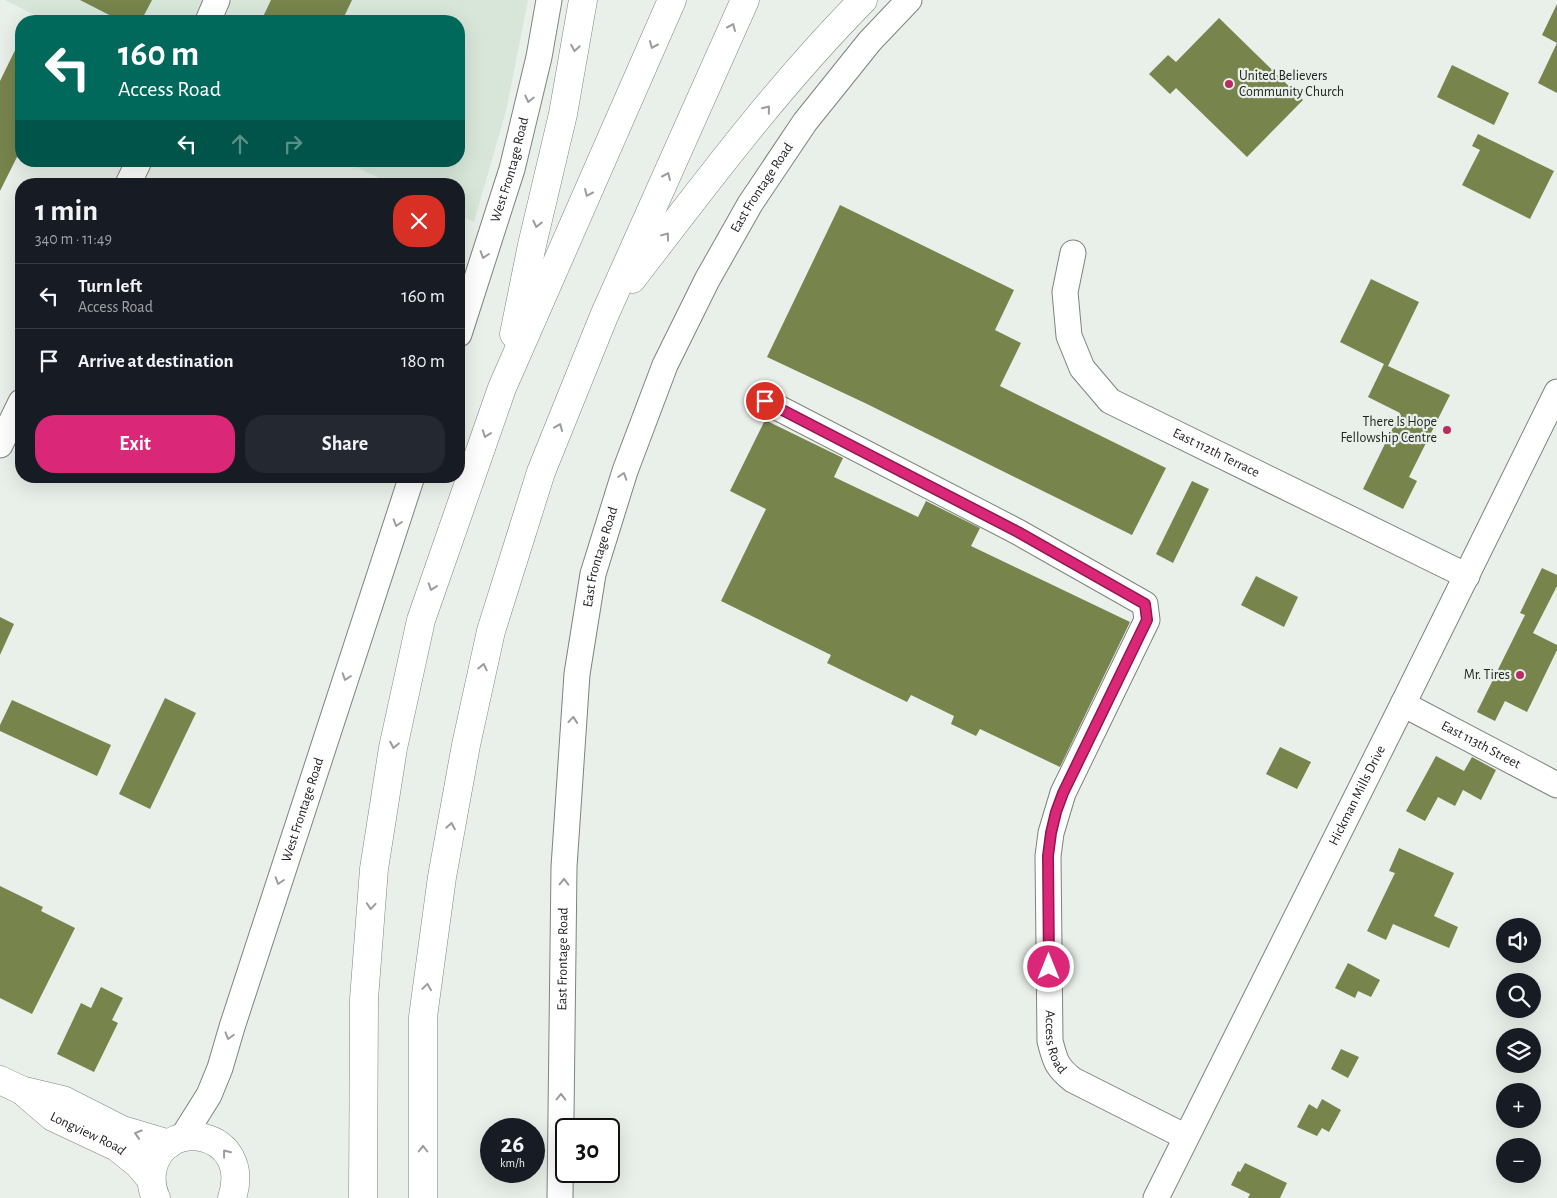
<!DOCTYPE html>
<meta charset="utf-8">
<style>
:root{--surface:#171b24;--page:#242831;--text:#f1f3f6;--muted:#9ea1a6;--line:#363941;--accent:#db2777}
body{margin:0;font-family:"Alegreya Sans",sans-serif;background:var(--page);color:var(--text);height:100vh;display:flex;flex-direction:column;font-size:19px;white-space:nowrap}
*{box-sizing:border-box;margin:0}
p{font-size:16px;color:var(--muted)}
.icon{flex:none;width:28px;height:28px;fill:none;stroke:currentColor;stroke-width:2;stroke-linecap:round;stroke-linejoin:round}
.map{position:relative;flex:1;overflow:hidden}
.side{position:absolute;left:15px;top:178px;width:450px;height:305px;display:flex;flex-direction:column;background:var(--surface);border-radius:20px;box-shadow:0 5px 20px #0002}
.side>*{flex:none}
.hud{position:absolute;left:15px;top:15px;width:450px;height:152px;border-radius:20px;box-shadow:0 5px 20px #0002;background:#00695c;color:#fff;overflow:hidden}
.controls{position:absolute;left:1496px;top:918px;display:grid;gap:10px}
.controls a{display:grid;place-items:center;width:45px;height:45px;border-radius:50%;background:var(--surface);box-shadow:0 5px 20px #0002;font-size:25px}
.speed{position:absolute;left:480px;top:1118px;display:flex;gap:10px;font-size:25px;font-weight:700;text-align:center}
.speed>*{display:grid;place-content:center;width:65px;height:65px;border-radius:50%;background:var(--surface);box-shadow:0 5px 20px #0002;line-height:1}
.speed small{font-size:12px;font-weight:400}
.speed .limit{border:2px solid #111;border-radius:8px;background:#fff;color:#111}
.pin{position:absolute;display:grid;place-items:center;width:42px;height:42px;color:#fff;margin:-21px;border:2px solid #fff;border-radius:50%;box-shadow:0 1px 5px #0007}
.me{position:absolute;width:55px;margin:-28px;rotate:0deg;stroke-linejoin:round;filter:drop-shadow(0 0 4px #0008)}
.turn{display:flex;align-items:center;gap:18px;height:105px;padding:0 20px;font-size:22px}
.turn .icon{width:65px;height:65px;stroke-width:2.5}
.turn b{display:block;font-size:35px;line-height:42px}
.lanes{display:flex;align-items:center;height:48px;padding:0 20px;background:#0003;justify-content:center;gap:25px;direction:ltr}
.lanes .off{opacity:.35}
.round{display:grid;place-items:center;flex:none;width:52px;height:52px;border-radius:20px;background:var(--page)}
.summary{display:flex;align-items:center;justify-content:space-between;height:85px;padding:0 20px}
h1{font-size:30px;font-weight:600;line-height:38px}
.button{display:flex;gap:10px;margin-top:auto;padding:10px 20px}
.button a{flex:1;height:58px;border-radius:20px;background:var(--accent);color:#fff;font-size:20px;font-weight:600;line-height:58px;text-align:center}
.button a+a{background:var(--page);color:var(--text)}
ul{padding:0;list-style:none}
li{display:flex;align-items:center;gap:15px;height:65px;padding:0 20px;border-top:1px solid var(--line)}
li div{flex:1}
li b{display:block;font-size:19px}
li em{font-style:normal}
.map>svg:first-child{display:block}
</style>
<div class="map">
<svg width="1557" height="1198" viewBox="0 0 1557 1198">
<rect width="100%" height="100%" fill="#e8f0e9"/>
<path fill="#d8e6da" d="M 5,0 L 528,0 L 506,111 L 474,222 L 459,215 L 459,184 L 392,184 L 343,161 L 459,161 L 459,21 L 47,21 Z"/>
<g fill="#77844c">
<path d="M 80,0 L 152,0 L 141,21 L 121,21 Z"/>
<path d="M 271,0 L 352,0 L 342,21 L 261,21 Z"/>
<path d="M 1557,4 L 1557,43 L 1542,35 Z"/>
<path d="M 1219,18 L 1303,100 L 1247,157 L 1176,88 L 1170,94 L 1149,74 L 1168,55 L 1176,62 Z"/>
<path d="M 21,38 L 21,160 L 17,157 L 0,191 L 0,81 Z"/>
<path d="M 1557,43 L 1557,93 L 1538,83 Z"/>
<path d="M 1452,65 L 1509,93 L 1494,125 L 1437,97 Z"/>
<path d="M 1478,134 L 1554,171 L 1530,219 L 1462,185 L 1480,150 L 1472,146 Z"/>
<path d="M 840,205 L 1014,290 L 995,330 L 1021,343 L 1000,386 L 1166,468 L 1132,535 L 867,404 L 767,357 Z"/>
<path d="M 1371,279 L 1419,302 L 1388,366 L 1450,395 L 1409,477 L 1417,481 L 1403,509 L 1363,489 L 1400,413 L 1368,397 L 1384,364 L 1340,342 Z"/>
<path d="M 765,420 L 843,458 L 834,477 L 918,517 L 926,501 L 980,528 L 971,546 L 1130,622 L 1060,767 L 980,729 L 976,736 L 951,724 L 954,716 L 911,695 L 907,702 L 827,663 L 831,655 L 721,601 L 766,509 L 730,491 Z"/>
<path d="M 1192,481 L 1209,489 L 1173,563 L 1156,554 Z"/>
<path d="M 1542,568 L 1557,575 L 1557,586 L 1533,633 L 1557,645 L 1557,650 L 1527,712 L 1505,701 L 1495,721 L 1477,712 L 1525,615 L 1520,613 Z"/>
<path d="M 1256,576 L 1298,597 L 1284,627 L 1241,605 Z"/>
<path d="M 0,617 L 14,624 L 0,655 Z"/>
<path d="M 165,698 L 196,713 L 150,809 L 119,794 Z"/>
<path d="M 12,700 L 111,745 L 97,776 L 0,731 L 0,725 Z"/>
<path d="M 1280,747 L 1311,762 L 1297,789 L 1266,774 Z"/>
<path d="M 1436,756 L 1464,771 L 1472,757 L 1496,770 L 1481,800 L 1463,790 L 1455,806 L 1438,797 L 1425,821 L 1406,811 Z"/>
<path d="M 1399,848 L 1454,873 L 1434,916 L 1458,927 L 1449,948 L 1393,924 L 1386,940 L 1367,931 L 1395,873 L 1389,871 Z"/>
<path d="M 0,886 L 43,907 L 41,911 L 75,928 L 32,1014 L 0,998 Z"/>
<path d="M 1348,963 L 1380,980 L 1371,997 L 1358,991 L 1355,998 L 1335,988 Z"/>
<path d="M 101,987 L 123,998 L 112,1020 L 118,1023 L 94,1072 L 57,1054 L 81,1003 L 91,1008 Z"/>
<path d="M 1341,1049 L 1359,1057 L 1348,1078 L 1331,1069 Z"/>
<path d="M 1322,1099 L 1341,1110 L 1329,1132 L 1322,1128 L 1317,1136 L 1297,1127 L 1309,1104 L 1317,1109 Z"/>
<path d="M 1245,1163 L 1287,1183 L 1280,1198 L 1248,1198 L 1250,1194 L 1231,1185 L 1238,1171 L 1240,1172 Z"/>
</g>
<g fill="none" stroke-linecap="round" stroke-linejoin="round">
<g stroke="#7d847e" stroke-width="27">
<g id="minor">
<path d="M 208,21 L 217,0"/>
<path d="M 128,184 L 139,161"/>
<path id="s1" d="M 1073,253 L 1065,292 L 1069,336 L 1082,368 L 1110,401 L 1467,576"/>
<path id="s2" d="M 459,334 L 512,169 L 539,57 L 549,0"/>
<path id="s3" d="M 765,401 L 1018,532 L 1145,604 L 1147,620 L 1063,793 L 1051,833 L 1048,856 L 1050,1041 C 1055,1060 1056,1067 1073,1080 L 1186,1137"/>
<path d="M 0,445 L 21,402"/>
<path id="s4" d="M 1403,704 L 1557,785"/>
<path id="s5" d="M 182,1138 L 209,1095 L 220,1068 L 232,1027 L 412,476"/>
<path id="s6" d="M 560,1198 L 564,867 L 577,674 L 593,574 L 625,471 L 665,365 L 707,280 L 750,204 L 805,122 L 870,41 L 909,0"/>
<path id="s7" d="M 1156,1198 L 1403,704 L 1557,392"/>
</g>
</g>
<g stroke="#7d847e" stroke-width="29">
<g id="major">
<path d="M 0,1080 L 21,1090 L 63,1100 L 122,1130 L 169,1144"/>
<path id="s8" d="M 26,1094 L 53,1117 L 117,1147 L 138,1164 L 151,1179"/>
<path d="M 156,1198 C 152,1190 151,1181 152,1172 C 161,1114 254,1130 232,1198"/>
</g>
</g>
<g stroke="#7d847e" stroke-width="29">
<g id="highway">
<path d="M 632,279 C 705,184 778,86 863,0"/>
<path d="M 514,334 L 532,245 L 563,114 L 583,0"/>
<path d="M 363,1198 L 364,999 L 374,869 L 393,748 L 421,620 L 502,388 L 672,0"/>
<path d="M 423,1198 L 423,1017 L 442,877 L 466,745 L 491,631 L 541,472 L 604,316 L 745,0"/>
</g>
</g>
<use href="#minor" stroke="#fff" stroke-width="25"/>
<use href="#major" stroke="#fff" stroke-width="28"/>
<use href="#highway" stroke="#fff" stroke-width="28"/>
</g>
<defs><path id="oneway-chevron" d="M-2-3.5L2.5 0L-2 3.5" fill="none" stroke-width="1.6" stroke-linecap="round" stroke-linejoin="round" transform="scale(1.25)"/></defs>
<g stroke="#9b9c9c">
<use href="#oneway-chevron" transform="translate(732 27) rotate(-66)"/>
<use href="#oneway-chevron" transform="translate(653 45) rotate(114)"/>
<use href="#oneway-chevron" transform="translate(575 48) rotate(100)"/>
<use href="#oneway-chevron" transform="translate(529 99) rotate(103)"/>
<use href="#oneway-chevron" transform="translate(767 109) rotate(-51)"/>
<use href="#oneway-chevron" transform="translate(667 176) rotate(-66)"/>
<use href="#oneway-chevron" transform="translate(588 193) rotate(114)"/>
<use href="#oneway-chevron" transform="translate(537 224) rotate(103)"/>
<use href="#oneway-chevron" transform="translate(666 236) rotate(-53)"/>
<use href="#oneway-chevron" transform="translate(484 255) rotate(108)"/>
<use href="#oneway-chevron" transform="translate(559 427) rotate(-68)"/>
<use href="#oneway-chevron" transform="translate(486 434) rotate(110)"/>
<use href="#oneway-chevron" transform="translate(623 476) rotate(-72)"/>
<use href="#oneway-chevron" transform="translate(397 523) rotate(108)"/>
<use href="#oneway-chevron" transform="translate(432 587) rotate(109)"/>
<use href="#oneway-chevron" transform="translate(483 667) rotate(-78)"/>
<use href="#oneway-chevron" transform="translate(346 677) rotate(108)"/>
<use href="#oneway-chevron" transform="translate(573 720) rotate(-85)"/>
<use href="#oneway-chevron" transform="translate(394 745) rotate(101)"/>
<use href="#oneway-chevron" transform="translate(451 826) rotate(-80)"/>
<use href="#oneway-chevron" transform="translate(279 881) rotate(108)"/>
<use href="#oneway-chevron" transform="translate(564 882) rotate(-89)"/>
<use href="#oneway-chevron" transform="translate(371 906) rotate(94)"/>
<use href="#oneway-chevron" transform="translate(427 987) rotate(-82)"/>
<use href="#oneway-chevron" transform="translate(229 1036) rotate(106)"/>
<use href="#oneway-chevron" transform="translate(561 1097) rotate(-89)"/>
<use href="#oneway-chevron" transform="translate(138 1134) rotate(-163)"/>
<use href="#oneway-chevron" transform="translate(423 1149) rotate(-90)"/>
<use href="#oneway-chevron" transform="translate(226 1153) rotate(-128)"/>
</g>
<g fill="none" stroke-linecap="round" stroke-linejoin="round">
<g stroke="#8e194d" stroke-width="12">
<path id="route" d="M 765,401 L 1018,532 L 1145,604 L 1147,620 L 1063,793 L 1056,812 L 1051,833 L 1048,856 L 1049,967"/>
</g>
<use href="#route" stroke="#db2777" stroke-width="9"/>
</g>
<g fill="#b82b63" stroke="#e8f0e9" stroke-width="2">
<circle cx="1229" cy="84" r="5"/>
<circle cx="1447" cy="430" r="5"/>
<circle cx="1520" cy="675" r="5"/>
</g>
<g text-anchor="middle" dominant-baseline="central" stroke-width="4.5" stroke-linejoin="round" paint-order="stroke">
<g font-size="14" fill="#212422" stroke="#e8f0e9" text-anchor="end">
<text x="1239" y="76" text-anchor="start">United Believers<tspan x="1239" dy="16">Community Church</tspan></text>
<text x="1437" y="422">There Is Hope<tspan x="1437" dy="16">Fellowship Centre</tspan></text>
<text x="1510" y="675">Mr. Tires</text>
</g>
<g font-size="14" fill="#212422" stroke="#e8f0e9">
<text stroke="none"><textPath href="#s2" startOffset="172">West Frontage Road</textPath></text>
<text stroke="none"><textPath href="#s6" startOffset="1049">East Frontage Road</textPath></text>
<text stroke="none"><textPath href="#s1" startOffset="280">East 112th Terrace</textPath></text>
<text stroke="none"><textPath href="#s6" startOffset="644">East Frontage Road</textPath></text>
<text stroke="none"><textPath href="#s4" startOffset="88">East 113th Street</textPath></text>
<text stroke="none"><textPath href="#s7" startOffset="450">Hickman Mills Drive</textPath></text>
<text stroke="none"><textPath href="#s5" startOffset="351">West Frontage Road</textPath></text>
<text stroke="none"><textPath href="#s6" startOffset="239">East Frontage Road</textPath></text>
<text stroke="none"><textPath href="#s3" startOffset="891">Access Road</textPath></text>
<text stroke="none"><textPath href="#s8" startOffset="74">Longview Road</textPath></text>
</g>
</g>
</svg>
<div class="controls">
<a><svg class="icon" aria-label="sound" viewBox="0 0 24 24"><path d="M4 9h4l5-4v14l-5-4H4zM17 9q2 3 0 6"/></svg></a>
<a><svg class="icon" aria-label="search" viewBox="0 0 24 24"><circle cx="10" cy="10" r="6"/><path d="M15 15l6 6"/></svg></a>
<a><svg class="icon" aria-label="layers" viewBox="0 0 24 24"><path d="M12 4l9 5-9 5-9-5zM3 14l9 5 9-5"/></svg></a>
<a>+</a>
<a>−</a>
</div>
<div class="speed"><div>26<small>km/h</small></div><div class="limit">30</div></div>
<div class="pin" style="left:765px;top:401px;background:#d93025"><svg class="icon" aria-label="arrive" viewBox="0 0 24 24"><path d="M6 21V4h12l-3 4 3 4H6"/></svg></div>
<svg class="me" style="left:1049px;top:967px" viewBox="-20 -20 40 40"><circle r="17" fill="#db2777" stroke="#fff" stroke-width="3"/><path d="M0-11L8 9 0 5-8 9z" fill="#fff"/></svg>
<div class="hud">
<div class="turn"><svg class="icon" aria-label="left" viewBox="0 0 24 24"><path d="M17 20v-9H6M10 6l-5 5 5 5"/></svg><div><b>160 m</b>Access Road</div></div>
<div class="lanes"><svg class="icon" aria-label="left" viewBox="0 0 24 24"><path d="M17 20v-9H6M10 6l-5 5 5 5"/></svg><svg class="icon off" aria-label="ahead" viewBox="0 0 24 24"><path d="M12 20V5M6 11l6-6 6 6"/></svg><svg class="icon off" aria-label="right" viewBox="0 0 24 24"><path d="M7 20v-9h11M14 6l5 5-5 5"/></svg></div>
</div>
<section class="side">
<div class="summary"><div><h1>1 min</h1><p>340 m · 11:49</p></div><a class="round" style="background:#d93025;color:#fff"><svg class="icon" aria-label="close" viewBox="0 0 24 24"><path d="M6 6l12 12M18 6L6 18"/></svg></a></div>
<ul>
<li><svg class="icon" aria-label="left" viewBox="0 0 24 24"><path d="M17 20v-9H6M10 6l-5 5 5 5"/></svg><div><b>Turn left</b><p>Access Road</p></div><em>160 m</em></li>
<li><svg class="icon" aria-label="arrive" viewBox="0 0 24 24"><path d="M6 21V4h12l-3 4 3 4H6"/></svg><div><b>Arrive at destination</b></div><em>180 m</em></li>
</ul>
<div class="button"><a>Exit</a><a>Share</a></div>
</section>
</div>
